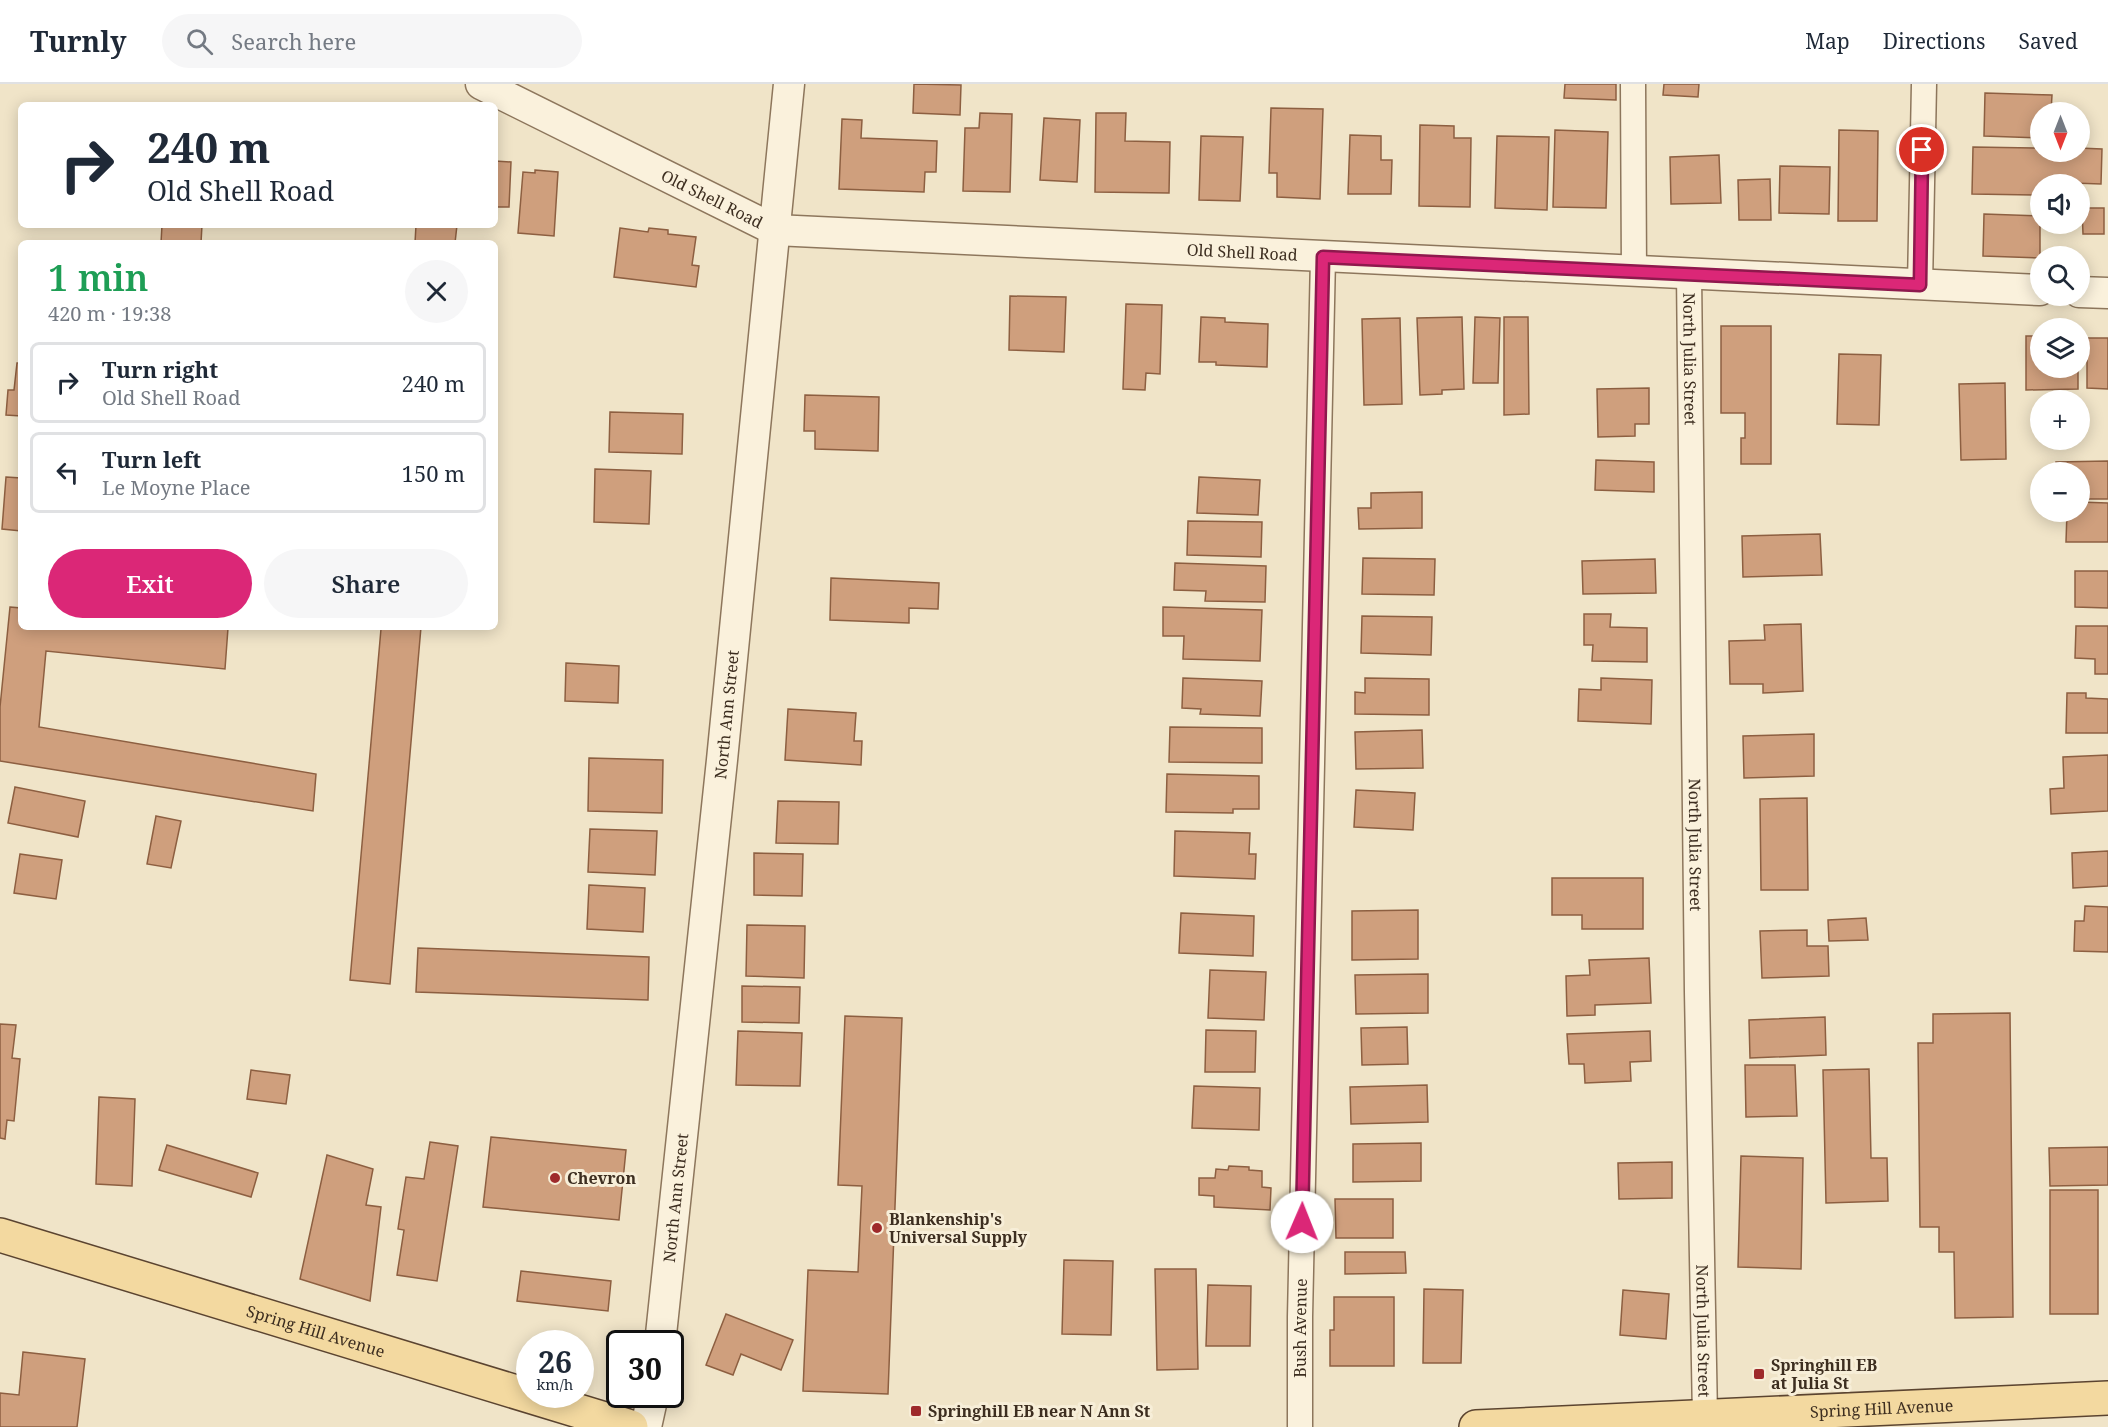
<!DOCTYPE html>
<meta charset="utf-8">
<style>
:root{--surface:#fff;--page:#f6f6f7;--text:#1f2937;--muted:#747a83;--line:#e0e1e3;--accent:#db2777}
body{margin:0;font-family:"Noto Serif",serif;background:var(--page);color:var(--text);height:100vh;display:flex;flex-direction:column;font-size:22px;white-space:nowrap}
*{box-sizing:border-box;margin:0}
p{font-size:20px;color:var(--muted)}
.icon{flex:none;width:33px;height:33px;fill:none;stroke:currentColor;stroke-width:2;stroke-linecap:round;stroke-linejoin:round}
.map{position:relative;flex:1;overflow:hidden}
.details{position:absolute;left:18px;top:156px;width:480px;height:390px;display:flex;flex-direction:column;background:var(--surface);border-radius:9px;box-shadow:0 3px 15px #0003}
.details>*{flex:none}
.top-card{position:absolute;left:18px;top:18px;width:480px;height:126px;border-radius:9px;box-shadow:0 3px 15px #0003;background:#fff;color:var(--text);overflow:hidden}
.needle{width:39px;rotate:180deg}
.fabs{position:absolute;left:2030px;top:18px;display:grid;gap:12px}
.fabs a{display:grid;place-items:center;width:60px;height:60px;border-radius:50%;background:var(--surface);box-shadow:0 3px 15px #0003;font-size:30px}
.speed{position:absolute;left:516px;top:1246px;display:flex;gap:12px;font-size:30px;font-weight:700;text-align:center}
.speed>*{display:grid;place-content:center;width:78px;height:78px;border-radius:50%;background:var(--surface);box-shadow:0 3px 15px #0003;line-height:1}
.speed small{font-size:15px;font-weight:400}
.speed .limit{border:3px solid #111;border-radius:9px;background:#fff;color:#111}
.pin{position:absolute;display:grid;place-items:center;width:51px;height:51px;color:#fff;margin:-26px;border:3px solid #fff;border-radius:50%;box-shadow:0 2px 6px #0007}
.me{position:absolute;width:66px;margin:-33px;rotate:1deg;stroke-linejoin:round;filter:drop-shadow(0 0 4px #0008)}
.turn{display:flex;align-items:center;gap:21px;height:126px;padding:0 30px;font-size:27px}
.turn .icon{width:78px;height:78px;stroke-width:2.5}
.turn b{display:block;font-size:42px;line-height:51px}
.round{display:grid;place-items:center;flex:none;width:63px;height:63px;border-radius:32px;background:var(--page)}
.overview{display:flex;align-items:center;justify-content:space-between;height:102px;padding:0 30px}
h1{font-size:36px;font-weight:600;line-height:45px;color:#1e9e55}
.cta{display:flex;gap:12px;margin-top:auto;padding:12px 30px}
.cta a{flex:1;height:69px;border-radius:36px;background:var(--accent);color:#fff;font-size:24px;font-weight:600;line-height:69px;text-align:center}
.cta a+a{background:var(--page);color:var(--text)}
ul{padding:0;list-style:none}
li{display:flex;align-items:center;gap:18px;height:81px;margin:0 12px 9px;padding:0 18px;border:3px solid var(--line);border-radius:9px}
li div{flex:1}
li b{display:block;font-size:22px}
li em{font-style:normal}
header{display:flex;align-items:center;gap:36px;box-sizing:border-box;height:84px;padding:0 30px;background:var(--surface);border-bottom:2px solid var(--line)}
header strong{font-size:28px}
nav{display:flex;gap:33px;margin-inline-start:auto;font-size:21px}
.search{width:420px;height:54px;background:var(--page);display:flex;align-items:center;gap:15px;box-sizing:border-box;padding:0 21px;border-radius:33px;color:var(--muted);font-size:22px}
.map>svg:first-child{display:block}
</style>
<header>
<strong>Turnly</strong>
<div class="search"><svg class="icon" aria-label="search" viewBox="0 0 24 24"><circle cx="10" cy="10" r="6"/><path d="M15 15l6 6"/></svg>Search here</div>
<nav><a>Map</a><a>Directions</a><a>Saved</a></nav>
</header>
<div class="map">
<svg width="2108" height="1343" viewBox="0 0 2108 1343">
<rect width="100%" height="100%" fill="#f0e4c8"/>
<g fill="#cf9f7d" stroke="#8d5f41" stroke-width="1.5">
<path d="M 914,0 L 961,1 L 960,31 L 913,29 Z"/>
<path d="M 1565,0 L 1616,0 L 1616,16 L 1564,14 Z"/>
<path d="M 1664,0 L 1699,0 L 1698,13 L 1663,11 Z"/>
<path d="M 1985,9 L 2052,11 L 2051,28 L 2040,28 L 2040,54 L 1984,52 Z"/>
<path d="M 1271,24 L 1323,25 L 1320,115 L 1277,113 L 1277,89 L 1269,89 Z"/>
<path d="M 980,29 L 1012,30 L 1010,108 L 963,107 L 965,44 L 979,44 Z"/>
<path d="M 1096,29 L 1126,29 L 1125,57 L 1170,58 L 1169,109 L 1095,108 Z"/>
<path d="M 1044,34 L 1080,36 L 1077,98 L 1040,96 Z"/>
<path d="M 842,35 L 862,36 L 861,54 L 937,57 L 936,88 L 925,88 L 924,108 L 839,105 Z"/>
<path d="M 1420,41 L 1454,42 L 1454,54 L 1471,54 L 1470,123 L 1419,122 Z"/>
<path d="M 1555,46 L 1608,48 L 1606,124 L 1553,123 Z"/>
<path d="M 1839,46 L 1878,47 L 1877,137 L 1838,137 Z"/>
<path d="M 1350,51 L 1381,52 L 1381,76 L 1392,76 L 1391,110 L 1348,110 Z"/>
<path d="M 1201,52 L 1243,53 L 1240,117 L 1199,116 Z"/>
<path d="M 1497,52 L 1549,53 L 1547,126 L 1495,124 Z"/>
<path d="M 1973,63 L 2040,64 L 2040,68 L 2079,68 L 2079,64 L 2102,65 L 2101,100 L 2044,98 L 2044,100 L 2040,100 L 2040,111 L 1972,110 Z"/>
<path d="M 1719,71 L 1721,119 L 1671,120 L 1670,73 Z"/>
<path d="M 495,77 L 511,78 L 509,123 L 495,123 Z"/>
<path d="M 1780,82 L 1830,83 L 1829,130 L 1779,129 Z"/>
<path d="M 535,86 L 558,88 L 554,152 L 518,149 L 523,88 L 535,89 Z"/>
<path d="M 1770,95 L 1771,136 L 1739,136 L 1738,96 Z"/>
<path d="M 2082,124 L 2104,124 L 2104,150 L 2083,150 Z"/>
<path d="M 1984,130 L 2040,132 L 2040,174 L 1983,172 Z"/>
<path d="M 162,141 L 202,141 L 201,159 L 161,159 Z"/>
<path d="M 416,141 L 457,141 L 455,159 L 415,159 Z"/>
<path d="M 620,144 L 648,148 L 649,144 L 668,146 L 668,150 L 696,153 L 692,181 L 699,182 L 696,203 L 614,193 Z"/>
<path d="M 1010,212 L 1066,213 L 1064,268 L 1009,266 Z"/>
<path d="M 1126,220 L 1162,221 L 1160,290 L 1146,289 L 1145,306 L 1123,305 Z"/>
<path d="M 1201,233 L 1225,234 L 1225,238 L 1268,240 L 1267,283 L 1216,281 L 1216,278 L 1199,278 Z"/>
<path d="M 1462,233 L 1464,305 L 1442,306 L 1442,310 L 1420,311 L 1417,234 Z"/>
<path d="M 1475,233 L 1500,234 L 1498,299 L 1473,299 Z"/>
<path d="M 1504,233 L 1528,233 L 1529,330 L 1504,331 Z"/>
<path d="M 1400,234 L 1402,320 L 1364,321 L 1362,235 Z"/>
<path d="M 1721,242 L 1771,242 L 1771,380 L 1741,380 L 1741,354 L 1745,354 L 1745,329 L 1721,329 Z"/>
<path d="M 2026,252 L 2040,252 L 2040,284 L 2078,284 L 2078,305 L 2026,306 Z"/>
<path d="M 2087,254 L 2108,254 L 2108,305 L 2087,304 Z"/>
<path d="M 1839,270 L 1881,271 L 1879,341 L 1837,340 Z"/>
<path d="M 17,279 L 21,279 L 21,332 L 6,331 L 8,306 L 14,306 Z"/>
<path d="M 2005,299 L 2006,375 L 1961,376 L 1959,300 Z"/>
<path d="M 1649,304 L 1649,340 L 1635,340 L 1635,352 L 1598,353 L 1597,305 Z"/>
<path d="M 805,311 L 879,313 L 878,367 L 815,365 L 815,347 L 804,347 Z"/>
<path d="M 610,328 L 683,330 L 682,370 L 609,368 Z"/>
<path d="M 1596,376 L 1654,378 L 1654,408 L 1595,406 Z"/>
<path d="M 2108,377 L 2108,415 L 2079,415 L 2079,388 L 2057,388 L 2056,378 Z"/>
<path d="M 595,385 L 651,387 L 649,440 L 594,438 Z"/>
<path d="M 6,393 L 21,394 L 21,447 L 2,445 Z"/>
<path d="M 1199,393 L 1260,396 L 1258,431 L 1197,429 Z"/>
<path d="M 1422,408 L 1422,444 L 1359,445 L 1358,424 L 1371,424 L 1371,409 Z"/>
<path d="M 2079,418 L 2108,419 L 2108,458 L 2066,458 L 2067,428 L 2079,428 Z"/>
<path d="M 1188,437 L 1262,438 L 1261,473 L 1187,471 Z"/>
<path d="M 1820,450 L 1822,491 L 1743,493 L 1742,452 Z"/>
<path d="M 1363,474 L 1435,475 L 1434,511 L 1362,510 Z"/>
<path d="M 1655,475 L 1656,509 L 1583,510 L 1582,477 Z"/>
<path d="M 1175,479 L 1266,482 L 1265,518 L 1205,517 L 1206,507 L 1174,506 Z"/>
<path d="M 2075,487 L 2108,487 L 2108,524 L 2075,523 Z"/>
<path d="M 831,494 L 939,499 L 938,525 L 909,524 L 909,539 L 830,536 Z"/>
<path d="M 10,523 L 21,524 L 21,543 L 228,544 L 225,585 L 46,567 L 39,643 L 316,690 L 313,727 L 0,677 L 0,623 Z"/>
<path d="M 1163,523 L 1262,526 L 1260,577 L 1183,575 L 1184,552 L 1163,552 Z"/>
<path d="M 1584,530 L 1611,530 L 1610,543 L 1647,544 L 1647,578 L 1592,577 L 1593,561 L 1584,561 Z"/>
<path d="M 1362,532 L 1432,533 L 1431,571 L 1361,569 Z"/>
<path d="M 1801,540 L 1803,607 L 1763,609 L 1763,600 L 1730,600 L 1729,557 L 1765,556 L 1764,541 Z"/>
<path d="M 2076,542 L 2108,542 L 2108,590 L 2095,590 L 2095,575 L 2075,574 Z"/>
<path d="M 357,543 L 421,543 L 390,900 L 350,896 L 381,545 Z"/>
<path d="M 566,579 L 619,582 L 618,619 L 565,617 Z"/>
<path d="M 1183,594 L 1262,597 L 1260,632 L 1200,630 L 1201,625 L 1182,624 Z"/>
<path d="M 1365,594 L 1429,595 L 1429,631 L 1355,630 L 1355,608 L 1365,609 Z"/>
<path d="M 1601,594 L 1652,596 L 1651,640 L 1578,637 L 1579,605 L 1601,606 Z"/>
<path d="M 2067,609 L 2086,609 L 2086,614 L 2108,615 L 2108,649 L 2066,649 Z"/>
<path d="M 788,625 L 856,629 L 854,657 L 862,657 L 861,681 L 785,676 Z"/>
<path d="M 1170,643 L 1262,644 L 1262,679 L 1169,678 Z"/>
<path d="M 1422,646 L 1423,684 L 1356,685 L 1355,648 Z"/>
<path d="M 1814,650 L 1814,692 L 1744,694 L 1743,652 Z"/>
<path d="M 2108,671 L 2108,727 L 2051,730 L 2050,705 L 2064,704 L 2063,673 Z"/>
<path d="M 589,674 L 663,676 L 662,729 L 588,727 Z"/>
<path d="M 1167,690 L 1259,692 L 1259,725 L 1233,725 L 1233,729 L 1166,728 Z"/>
<path d="M 15,703 L 85,717 L 78,753 L 8,739 Z"/>
<path d="M 1356,706 L 1415,709 L 1413,746 L 1354,743 Z"/>
<path d="M 1807,714 L 1808,806 L 1761,806 L 1760,715 Z"/>
<path d="M 778,717 L 839,718 L 838,760 L 776,759 Z"/>
<path d="M 156,732 L 181,737 L 171,784 L 147,780 Z"/>
<path d="M 590,745 L 657,747 L 655,791 L 588,788 Z"/>
<path d="M 1175,747 L 1250,749 L 1249,770 L 1256,770 L 1255,795 L 1174,792 Z"/>
<path d="M 2108,767 L 2108,802 L 2073,804 L 2072,769 Z"/>
<path d="M 754,769 L 803,770 L 802,812 L 754,811 Z"/>
<path d="M 20,770 L 62,776 L 56,815 L 14,809 Z"/>
<path d="M 1552,794 L 1643,794 L 1643,845 L 1582,845 L 1582,831 L 1552,831 Z"/>
<path d="M 589,801 L 645,804 L 643,848 L 587,845 Z"/>
<path d="M 2085,822 L 2108,823 L 2108,868 L 2074,867 L 2075,837 L 2084,837 Z"/>
<path d="M 1418,826 L 1418,875 L 1352,876 L 1352,827 Z"/>
<path d="M 1181,829 L 1254,832 L 1253,872 L 1179,869 Z"/>
<path d="M 1866,834 L 1868,856 L 1829,857 L 1828,836 Z"/>
<path d="M 747,841 L 805,842 L 804,894 L 746,892 Z"/>
<path d="M 1807,846 L 1807,862 L 1828,862 L 1829,892 L 1762,894 L 1760,847 Z"/>
<path d="M 418,864 L 649,873 L 648,916 L 416,908 Z"/>
<path d="M 1649,874 L 1651,919 L 1595,921 L 1595,931 L 1567,932 L 1566,892 L 1590,891 L 1589,876 Z"/>
<path d="M 1210,886 L 1266,888 L 1264,936 L 1208,934 Z"/>
<path d="M 1428,890 L 1428,929 L 1356,930 L 1355,891 Z"/>
<path d="M 742,902 L 800,903 L 799,939 L 742,938 Z"/>
<path d="M 2010,929 L 2013,1233 L 1955,1234 L 1954,1168 L 1939,1168 L 1939,1143 L 1920,1143 L 1918,959 L 1933,959 L 1933,930 Z"/>
<path d="M 845,932 L 902,934 L 888,1310 L 803,1307 L 808,1186 L 858,1188 L 862,1102 L 838,1101 Z"/>
<path d="M 1825,933 L 1826,971 L 1750,974 L 1749,936 Z"/>
<path d="M 0,940 L 16,941 L 12,974 L 20,975 L 14,1037 L 7,1036 L 5,1055 L 0,1054 Z"/>
<path d="M 1407,943 L 1408,980 L 1362,981 L 1361,944 Z"/>
<path d="M 1206,946 L 1256,947 L 1255,988 L 1205,988 Z"/>
<path d="M 738,947 L 802,949 L 800,1002 L 736,1001 Z"/>
<path d="M 1650,947 L 1651,977 L 1630,978 L 1631,997 L 1585,999 L 1584,980 L 1569,980 L 1567,950 Z"/>
<path d="M 1745,981 L 1795,981 L 1797,1032 L 1746,1033 Z"/>
<path d="M 1869,985 L 1871,1074 L 1887,1074 L 1888,1117 L 1826,1119 L 1823,986 Z"/>
<path d="M 251,986 L 290,991 L 286,1020 L 247,1015 Z"/>
<path d="M 1427,1001 L 1428,1038 L 1351,1040 L 1350,1003 Z"/>
<path d="M 1194,1002 L 1260,1004 L 1259,1046 L 1192,1044 Z"/>
<path d="M 99,1013 L 135,1015 L 132,1102 L 96,1100 Z"/>
<path d="M 491,1053 L 626,1066 L 619,1136 L 483,1123 Z"/>
<path d="M 430,1058 L 458,1062 L 437,1197 L 397,1191 L 404,1146 L 398,1145 L 406,1093 L 424,1095 Z"/>
<path d="M 1421,1059 L 1421,1097 L 1353,1098 L 1353,1060 Z"/>
<path d="M 167,1061 L 258,1089 L 251,1113 L 159,1086 Z"/>
<path d="M 2108,1063 L 2108,1101 L 2050,1102 L 2049,1064 Z"/>
<path d="M 327,1071 L 373,1085 L 366,1121 L 381,1123 L 370,1217 L 300,1195 Z"/>
<path d="M 1741,1072 L 1803,1074 L 1801,1185 L 1738,1183 Z"/>
<path d="M 1672,1078 L 1672,1114 L 1619,1115 L 1618,1079 Z"/>
<path d="M 1229,1082 L 1249,1083 L 1249,1086 L 1262,1087 L 1262,1103 L 1271,1104 L 1270,1126 L 1214,1123 L 1214,1112 L 1199,1111 L 1199,1094 L 1215,1094 L 1216,1085 L 1228,1086 Z"/>
<rect x="2050" y="1106" width="48" height="124"/>
<path d="M 1335,1115 L 1393,1115 L 1393,1154 L 1336,1154 Z"/>
<path d="M 1345,1168 L 1405,1168 L 1406,1189 L 1345,1190 Z"/>
<path d="M 1064,1176 L 1113,1177 L 1111,1251 L 1062,1250 Z"/>
<path d="M 1155,1185 L 1196,1185 L 1198,1285 L 1157,1286 Z"/>
<path d="M 521,1187 L 611,1197 L 608,1227 L 517,1217 Z"/>
<path d="M 1208,1201 L 1251,1202 L 1250,1262 L 1206,1262 Z"/>
<path d="M 1424,1205 L 1463,1206 L 1461,1279 L 1423,1279 Z"/>
<path d="M 1623,1206 L 1669,1210 L 1666,1255 L 1620,1251 Z"/>
<path d="M 1334,1213 L 1394,1213 L 1394,1282 L 1330,1282 L 1330,1246 L 1334,1246 Z"/>
<path d="M 726,1230 L 793,1256 L 781,1286 L 741,1270 L 733,1291 L 706,1281 Z"/>
<path d="M 23,1268 L 85,1275 L 77,1343 L 0,1343 L 0,1309 L 19,1311 Z"/>
</g>
<g fill="none" stroke-linecap="round" stroke-linejoin="round">
<g stroke="#8d765c" stroke-width="27">
<g id="minor">
<path d="M 1633,0 L 1634,187"/>
<path id="s1" d="M 1689,189 L 1697,908 L 1705,1333"/>
<path d="M 1920,201 L 1924,0"/>
<path id="s2" d="M 1300,1343 L 1300,1233 L 1323,173"/>
</g>
</g>
<g stroke="#8d765c" stroke-width="33">
<g id="tertiary">
<path id="s3" d="M 481,0 L 775,146 L 2040,206"/>
<path d="M 2079,208 L 2108,209"/>
<path id="s4" d="M 660,1260 L 722,676 L 789,0"/>
<path d="M 646,1343 L 653,1311"/>
</g>
</g>
<g stroke="#5b4430" stroke-width="36">
<g id="primary">
<path id="s5" d="M 0,1151 L 631,1343"/>
<path id="s6" d="M 1476,1343 L 2108,1314"/>
</g>
</g>
<use href="#minor" stroke="#faf1dc" stroke-width="24"/>
<use href="#tertiary" stroke="#faf1dc" stroke-width="30"/>
<use href="#primary" stroke="#f3d9a0" stroke-width="33"/>
</g>
<g fill="none" stroke-linecap="round" stroke-linejoin="round">
<g stroke="#8e194d" stroke-width="15">
<path id="route" d="M 1302,1138 L 1323,173 L 1920,201 L 1922,66"/>
</g>
<use href="#route" stroke="#db2777" stroke-width="10"/>
</g>
<g fill="#9e2a2b" stroke="#f7eed8" stroke-width="2">
<circle cx="555" cy="1094" r="6"/>
<circle cx="877" cy="1144" r="6"/>
<rect x="1753" y="1284" width="12" height="12" rx="3"/>
<rect x="910" y="1321" width="12" height="12" rx="3"/>
</g>
<g text-anchor="middle" dominant-baseline="central" stroke-width="6" stroke-linejoin="round" paint-order="stroke">
<g font-size="16" fill="#3d2e20" stroke="#f7eed8">
<text stroke="none"><textPath href="#s3" startOffset="258">Old Shell Road</textPath></text>
<text stroke="none"><textPath href="#s3" startOffset="796">Old Shell Road</textPath></text>
<text stroke="none"><textPath href="#s1" startOffset="86">North Julia Street</textPath></text>
<text stroke="none"><textPath href="#s4" startOffset="633">North Ann Street</textPath></text>
<text stroke="none"><textPath href="#s1" startOffset="572">North Julia Street</textPath></text>
<text stroke="none"><textPath href="#s4" startOffset="147">North Ann Street</textPath></text>
<text stroke="none"><textPath href="#s2" startOffset="99">Bush Avenue</textPath></text>
<text stroke="none"><textPath href="#s5" startOffset="330">Spring Hill Avenue</textPath></text>
<text stroke="none"><textPath href="#s1" startOffset="1058">North Julia Street</textPath></text>
<text stroke="none"><textPath href="#s6" startOffset="406">Spring Hill Avenue</textPath></text>
</g>
<g font-size="16" font-weight="bold" fill="#3d2e20" stroke="#f7eed8" text-anchor="start">
<text x="567" y="1094">Chevron</text>
<text x="889" y="1135">Blankenship's<tspan x="889" dy="18">Universal Supply</tspan></text>
<text x="1771" y="1281">Springhill EB<tspan x="1771" dy="18">at Julia St</tspan></text>
<text x="928" y="1327">Springhill EB near N Ann St</text>
</g>
</g>
</svg>
<div class="fabs">
<a><svg class="needle" viewBox="-14 -14 28 28"><path d="M0-13l5 13h-10z" fill="#e53935"/><path d="M0 13l5-13h-10z" fill="#747a83"/></svg></a>
<a><svg class="icon" aria-label="sound" viewBox="0 0 24 24"><path d="M4 9h4l5-4v14l-5-4H4zM17 9q2 3 0 6"/></svg></a>
<a><svg class="icon" aria-label="search" viewBox="0 0 24 24"><circle cx="10" cy="10" r="6"/><path d="M15 15l6 6"/></svg></a>
<a><svg class="icon" aria-label="layers" viewBox="0 0 24 24"><path d="M12 4l9 5-9 5-9-5zM3 14l9 5 9-5"/></svg></a>
<a>+</a>
<a>−</a>
</div>
<div class="speed"><div>26<small>km/h</small></div><div class="limit">30</div></div>
<div class="pin" style="left:1922px;top:66px;background:#d93025"><svg class="icon" aria-label="arrive" viewBox="0 0 24 24"><path d="M6 21V4h12l-3 4 3 4H6"/></svg></div>
<svg class="me" style="left:1302px;top:1138px" viewBox="-20 -20 40 40"><circle r="19" fill="#fff"/><path d="M0-13L10 11 0 6-10 11z" fill="#db2777"/></svg>
<div class="top-card">
<div class="turn"><svg class="icon" aria-label="right" viewBox="0 0 24 24"><path d="M7 20v-9h11M14 6l5 5-5 5"/></svg><div><b>240 m</b>Old Shell Road</div></div>
</div>
<section class="details">
<div class="overview"><div><h1>1 min</h1><p>420 m · 19:38</p></div><a class="round"><svg class="icon" aria-label="close" viewBox="0 0 24 24"><path d="M6 6l12 12M18 6L6 18"/></svg></a></div>
<ul>
<li><svg class="icon" aria-label="right" viewBox="0 0 24 24"><path d="M7 20v-9h11M14 6l5 5-5 5"/></svg><div><b>Turn right</b><p>Old Shell Road</p></div><em>240 m</em></li>
<li><svg class="icon" aria-label="left" viewBox="0 0 24 24"><path d="M17 20v-9H6M10 6l-5 5 5 5"/></svg><div><b>Turn left</b><p>Le Moyne Place</p></div><em>150 m</em></li>
</ul>
<div class="cta"><a>Exit</a><a>Share</a></div>
</section>
</div>
